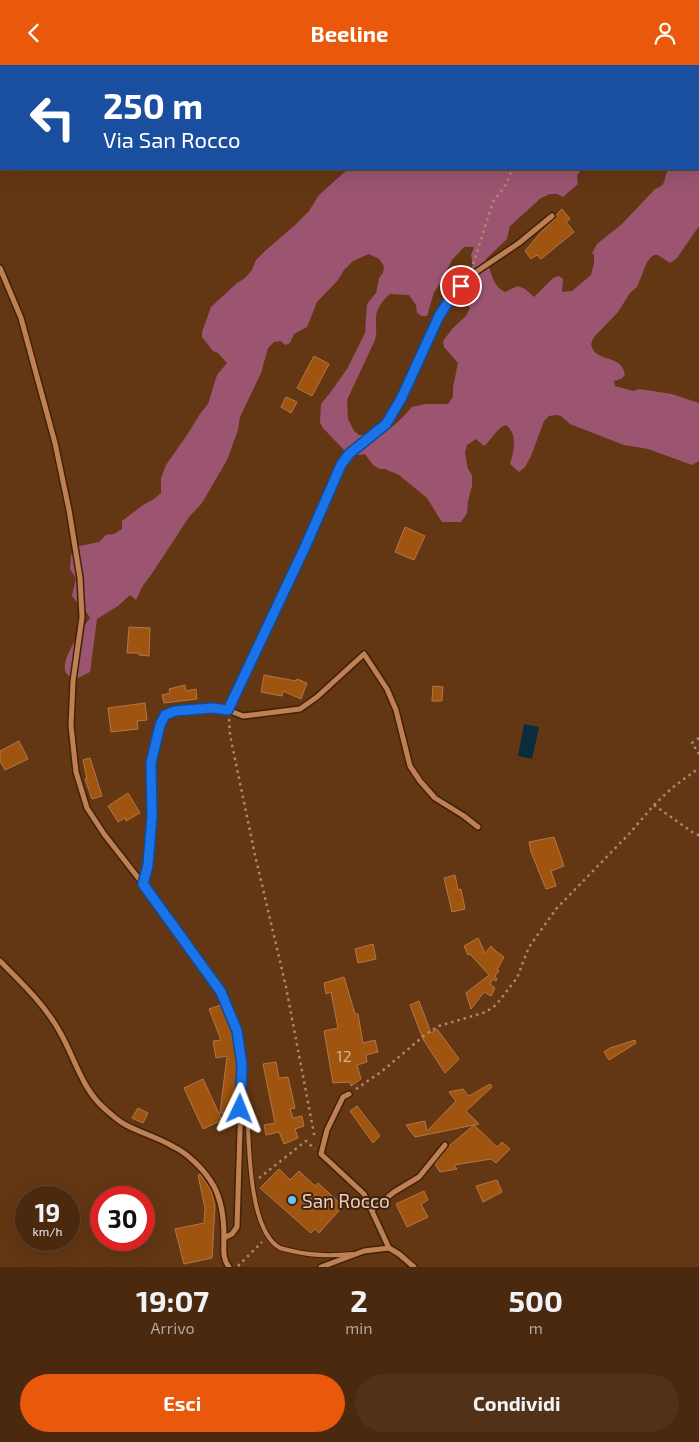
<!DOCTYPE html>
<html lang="it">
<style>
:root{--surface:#4a290f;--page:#513118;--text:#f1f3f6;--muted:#b2a69e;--line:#61452f;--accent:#ea580c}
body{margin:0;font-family:"Exo 2",sans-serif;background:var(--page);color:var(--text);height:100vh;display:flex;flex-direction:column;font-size:19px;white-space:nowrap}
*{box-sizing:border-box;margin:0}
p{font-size:16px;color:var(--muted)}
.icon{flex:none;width:28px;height:28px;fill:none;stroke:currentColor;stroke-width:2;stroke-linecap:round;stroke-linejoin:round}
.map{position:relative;height:1202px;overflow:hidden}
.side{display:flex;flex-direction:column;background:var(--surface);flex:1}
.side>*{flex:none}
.guide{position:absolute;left:0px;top:0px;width:700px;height:105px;box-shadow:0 5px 20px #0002,0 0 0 1px var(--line);background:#1a4fa0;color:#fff;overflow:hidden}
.speed{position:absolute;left:15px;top:1121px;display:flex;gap:10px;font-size:25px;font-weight:700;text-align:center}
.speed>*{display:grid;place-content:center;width:65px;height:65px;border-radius:50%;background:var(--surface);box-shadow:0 5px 20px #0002,0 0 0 1px var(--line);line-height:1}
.speed small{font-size:12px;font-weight:400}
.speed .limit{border:8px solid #d22;background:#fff;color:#111}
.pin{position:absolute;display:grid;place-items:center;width:42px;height:42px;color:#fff;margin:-21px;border:2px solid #fff;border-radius:50%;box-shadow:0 1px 5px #0007}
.me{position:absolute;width:55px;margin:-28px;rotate:2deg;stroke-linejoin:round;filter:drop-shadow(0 0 4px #0008)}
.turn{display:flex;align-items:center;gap:18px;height:105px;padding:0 20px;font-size:22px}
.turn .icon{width:65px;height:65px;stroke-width:2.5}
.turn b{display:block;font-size:35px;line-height:42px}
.eta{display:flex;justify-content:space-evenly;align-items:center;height:85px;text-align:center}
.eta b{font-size:30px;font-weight:700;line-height:35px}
.button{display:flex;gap:10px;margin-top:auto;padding:10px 20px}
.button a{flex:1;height:58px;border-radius:30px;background:var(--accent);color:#fff;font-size:20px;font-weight:700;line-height:58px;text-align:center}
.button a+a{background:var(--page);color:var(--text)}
header{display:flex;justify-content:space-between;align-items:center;height:65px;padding:0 20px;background:var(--accent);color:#fff;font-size:22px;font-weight:700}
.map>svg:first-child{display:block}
</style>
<header><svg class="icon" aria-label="back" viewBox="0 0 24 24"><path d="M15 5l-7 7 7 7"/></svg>Beeline<svg class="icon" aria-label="person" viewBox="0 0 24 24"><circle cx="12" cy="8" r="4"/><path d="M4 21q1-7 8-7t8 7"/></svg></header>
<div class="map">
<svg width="699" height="1202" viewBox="0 0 699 1202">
<rect width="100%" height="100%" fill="#633714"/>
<g fill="#9b5571" fill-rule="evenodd">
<path d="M 294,0 L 598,0 L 600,1 L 295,1 Z"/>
<path d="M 699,52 L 699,161 L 677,193 L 670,198 L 658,190 L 654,190 L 651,192 L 647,197 L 637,222 L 630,228 L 618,247 L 594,272 L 591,279 C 594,296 614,290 622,302 C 624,305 624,307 625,310 L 621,314 L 614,316 L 615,321 L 633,326 L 639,324 L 672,329 L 699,338 L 699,396 L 692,400 L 648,384 L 624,380 L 570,359 L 561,351 L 556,350 L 549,351 L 544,356 L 531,391 L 525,402 L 519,407 L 510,399 C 514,385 518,369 506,360 C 496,363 492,375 484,381 L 476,374 L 467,380 L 465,388 L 468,404 L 472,410 L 472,421 L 468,436 L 467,448 L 461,457 L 442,457 L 427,433 L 399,410 L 385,404 L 380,404 L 373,400 L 365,389 L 359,390 L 345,386 L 323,363 L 320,358 L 321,339 L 330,328 L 347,304 L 365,268 L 367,239 L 376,228 L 379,213 L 383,208 L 384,201 L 379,194 L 369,189 L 353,196 L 344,205 L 338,215 L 317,237 L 307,262 L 294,269 L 290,278 L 285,280 L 281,276 L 274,277 L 268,283 L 261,308 L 240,352 L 238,365 L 227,395 L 202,438 L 189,452 L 153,507 L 142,522 L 136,535 L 130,530 L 118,541 L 97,554 L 90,607 L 78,613 L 72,613 C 70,611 67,610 66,608 C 59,596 83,563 90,553 C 85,543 78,539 72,531 L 76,513 L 70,504 L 71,491 L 74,482 L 99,477 L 106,470 L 114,469 L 122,464 L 122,456 L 143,440 L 154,434 L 161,428 L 161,413 L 166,400 L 187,370 L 200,349 L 208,339 L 217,310 L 227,298 L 218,288 L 213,286 L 202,272 L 202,267 L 211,242 L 237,218 L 245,213 L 252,205 L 256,195 L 265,186 L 295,160 L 309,146 L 319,130 L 348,104 L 582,104 L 577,110 L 578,119 L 563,132 L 557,129 L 550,129 L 541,133 L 510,161 L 507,174 L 486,194 C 491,205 492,221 505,227 L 518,221 L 525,224 L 534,232 L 553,213 L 559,211 L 563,214 L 562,227 L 572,226 L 591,210 L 594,198 L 594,190 L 592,188 L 597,179 L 622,159 L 655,124 C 669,119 662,113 669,104 L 699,104 ZM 464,182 L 474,182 L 471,190 L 473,199 L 465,218 L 462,230 L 464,238 L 470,243 L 466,251 L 453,263 L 443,276 L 444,282 L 458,298 L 453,322 L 453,332 L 448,339 L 425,339 L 412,342 L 399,356 L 382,370 L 359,370 L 354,366 L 348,354 L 347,335 L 375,275 C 377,266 376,262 376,254 C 376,243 383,235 390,229 L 409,230 L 416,240 L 417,248 L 422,251 L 427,251 L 434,227 L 440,219 L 452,195 Z"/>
</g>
<path fill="#0b2c3d" d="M 524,659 L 539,662 L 532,694 L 518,691 Z"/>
<g fill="#9f540f" stroke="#b47649">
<path d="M 562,144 L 570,154 L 566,157 L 574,167 L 541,194 L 537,190 L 531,194 L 525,186 L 540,168 L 555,154 L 556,150 Z"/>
<path d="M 314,291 L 329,299 L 312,331 L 297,323 Z"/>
<path d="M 286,332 L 297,337 L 291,348 L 281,342 Z"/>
<path d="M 405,462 L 425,471 L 414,495 L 395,487 Z"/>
<path d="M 129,562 L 150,563 L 149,591 L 139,590 L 139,588 L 127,588 Z"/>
<path d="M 264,610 L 296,616 L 297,614 L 307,618 L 301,634 L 283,626 L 282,631 L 261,627 Z"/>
<path d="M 185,620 L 186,626 L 196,624 L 197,634 L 164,638 L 162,630 L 170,628 L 169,624 Z"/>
<path d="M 433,621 L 443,622 L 442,636 L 432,636 Z"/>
<path d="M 145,638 L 147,655 L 137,656 L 138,664 L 111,667 L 108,643 Z"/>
<path d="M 19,676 L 28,694 L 5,705 L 0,696 L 0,686 Z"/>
<path d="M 90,693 L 102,731 L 92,734 L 85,714 L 87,714 L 83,695 Z"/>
<path d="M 128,728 L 140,748 L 126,756 L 125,753 L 118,757 L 108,741 Z"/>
<path d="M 554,772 L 564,801 L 551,806 L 556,821 L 546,824 L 531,787 L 529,777 Z"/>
<path d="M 455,810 L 458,825 L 461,824 L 465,844 L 452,847 L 444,813 Z"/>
<path d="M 478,873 L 485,888 L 491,881 L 497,887 L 504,892 L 497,905 L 499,906 L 495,911 L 497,915 L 495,916 L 493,914 L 490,919 L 495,923 L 491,931 L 484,927 L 471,944 L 466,928 L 489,910 L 470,889 L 468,890 L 464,881 Z"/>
<path d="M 373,879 L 376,894 L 358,898 L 355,884 Z"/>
<path d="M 344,912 L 355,949 L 358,949 L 363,978 L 375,975 L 378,987 L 366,990 L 367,997 L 357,1000 L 361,1014 L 351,1021 L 350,1017 L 333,1018 L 324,966 L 338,963 L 331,927 L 326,929 L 324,918 Z"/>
<path d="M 419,936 L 431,968 L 437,964 L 459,994 L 445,1008 L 423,974 L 410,940 Z"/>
<path d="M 221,940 L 233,967 L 238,1000 L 234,1049 L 220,1048 L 227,991 L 216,993 L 213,976 L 221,975 L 209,944 Z"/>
<path d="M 635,975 L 636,978 L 609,995 L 604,987 L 610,983 Z"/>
<path d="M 276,997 L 279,1013 L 288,1012 L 295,1043 L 290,1044 L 293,1053 L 302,1051 L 304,1061 L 295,1064 L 298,1073 L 284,1079 L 279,1067 L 266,1070 L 264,1060 L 275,1058 L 263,999 Z"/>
<path d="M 203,1014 L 222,1055 L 203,1064 L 184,1023 Z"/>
<path d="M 490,1019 L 492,1022 L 466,1046 L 479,1059 L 415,1072 L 406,1060 L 425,1056 L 427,1066 L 456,1036 L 449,1027 L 463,1024 L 469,1031 Z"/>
<path d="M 357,1041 L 380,1071 L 373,1078 L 350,1046 Z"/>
<path d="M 138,1043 L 148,1048 L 143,1058 L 132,1053 Z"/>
<path d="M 474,1060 L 497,1082 L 502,1077 L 510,1084 L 496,1098 L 491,1094 L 454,1100 L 457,1104 L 440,1107 L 435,1099 L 449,1081 Z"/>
<path d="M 279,1104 L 290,1115 L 299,1106 L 315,1121 L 318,1118 L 343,1141 L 319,1168 L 315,1164 L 311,1168 L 260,1123 Z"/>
<path d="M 200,1109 L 211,1125 L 215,1141 L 212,1193 L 184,1199 L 175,1164 L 204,1158 L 205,1143 L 198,1110 Z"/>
<path d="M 497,1115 L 502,1127 L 483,1137 L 476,1121 Z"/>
<path d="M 424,1126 L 428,1135 L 421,1139 L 428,1152 L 407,1162 L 396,1139 Z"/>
</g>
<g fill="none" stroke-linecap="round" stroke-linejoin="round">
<g stroke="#402109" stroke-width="6">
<path id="service" d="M 242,1028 L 247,1037 C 249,1071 247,1165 280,1183 C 283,1184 288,1185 292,1186 C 312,1191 332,1191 353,1189"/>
</g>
<g stroke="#402109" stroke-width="8">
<g id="minor">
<path d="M 0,203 L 21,253 L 55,378 L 69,445 L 80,513 L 82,552 L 73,616 L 71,661 L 76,707 L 87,743 L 104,769 L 143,819"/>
<path d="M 228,645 L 306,480 L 341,400 L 349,389 L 386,359 L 401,335 L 439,251 L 451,231 L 470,211 L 519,178 L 552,151"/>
<path d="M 0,896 C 22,918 46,941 61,969 C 75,994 82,1024 105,1044 C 111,1049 118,1056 126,1060 C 141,1068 159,1073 174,1082 C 187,1088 203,1104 210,1115 C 222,1132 224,1153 224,1173 C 224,1184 222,1193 229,1202"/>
<path d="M 349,1029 L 343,1032 L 327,1065 L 321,1089 L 364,1129 L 389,1183"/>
<path d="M 372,1145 L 394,1127 L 419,1112 L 445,1080"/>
<path d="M 224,1173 L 232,1169 L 237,1162 L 242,1000 L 237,966 L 221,927 L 143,819 L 148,800 L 152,751 L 151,697 L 160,660 L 165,650 L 175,646 L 213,643 L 228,645 L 243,651 L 300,644 L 317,632 L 364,589 L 387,624 L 396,645 L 410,701 L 420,716 L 435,733 L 464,751 L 478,762"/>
<path d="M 321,1202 L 364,1186 L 389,1183 L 399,1189 L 414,1202"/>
</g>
</g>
<g stroke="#ae886c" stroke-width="2.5" stroke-dasharray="2.5 4" stroke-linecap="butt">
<path d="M 532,0 L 532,1"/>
<path d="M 473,199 L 493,137 L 507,118 L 512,104"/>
<path d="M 229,654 L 230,670 L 255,790 L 286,922 L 315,1074"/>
<path d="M 699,673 L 692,678 L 699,689"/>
<path d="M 654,740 L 695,769 L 699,770"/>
<path d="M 356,1024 L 381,1007 L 426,969 L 439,961 L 486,947 L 496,940 L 517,913 L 529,882 L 556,844 L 629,769 L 654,740 L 672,723 L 699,703"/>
<path d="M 259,1113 L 306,1076 L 315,1084"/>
<path d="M 238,1201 L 262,1177"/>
</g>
<use href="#service" stroke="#bf8053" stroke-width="4"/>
<use href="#minor" stroke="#bf8053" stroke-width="5"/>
</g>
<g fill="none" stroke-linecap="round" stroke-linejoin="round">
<g stroke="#114b97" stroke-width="12">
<path id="route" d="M 240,1044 L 242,1000 L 237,966 L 221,927 L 143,819 L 148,800 L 152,751 L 151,698 L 160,660 L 165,650 L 175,646 L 212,643 L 228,645 L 306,480 L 341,400 L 349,389 L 386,359 L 401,334 L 439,251 L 452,231 L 461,221"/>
</g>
<use href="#route" stroke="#1a73e8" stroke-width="9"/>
</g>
<circle fill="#6dc2f3" stroke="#3d2311" stroke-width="2" cx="292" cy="1135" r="5"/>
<g text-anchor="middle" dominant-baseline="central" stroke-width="4" stroke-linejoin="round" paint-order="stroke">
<g font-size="16" fill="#daae8c">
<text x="344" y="990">12</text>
</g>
<g font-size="19" fill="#eeccb6" stroke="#3d2311" text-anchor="start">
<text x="302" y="1135">San Rocco</text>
</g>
</g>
</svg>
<div class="speed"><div>19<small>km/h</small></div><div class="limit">30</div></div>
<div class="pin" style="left:461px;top:221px;background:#d93025"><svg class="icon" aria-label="arrive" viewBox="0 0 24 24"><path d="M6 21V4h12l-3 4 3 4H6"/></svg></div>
<svg class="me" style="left:240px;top:1044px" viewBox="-20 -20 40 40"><path d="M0-17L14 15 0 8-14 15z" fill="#1a73e8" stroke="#fff" stroke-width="4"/></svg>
<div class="guide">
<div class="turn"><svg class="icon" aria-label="left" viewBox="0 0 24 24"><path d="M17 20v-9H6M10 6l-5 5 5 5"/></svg><div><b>250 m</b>Via San Rocco</div></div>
</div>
</div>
<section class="side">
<div class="eta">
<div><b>19:07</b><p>Arrivo</p></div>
<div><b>2</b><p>min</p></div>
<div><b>500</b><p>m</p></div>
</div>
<div class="button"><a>Esci</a><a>Condividi</a></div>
</section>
